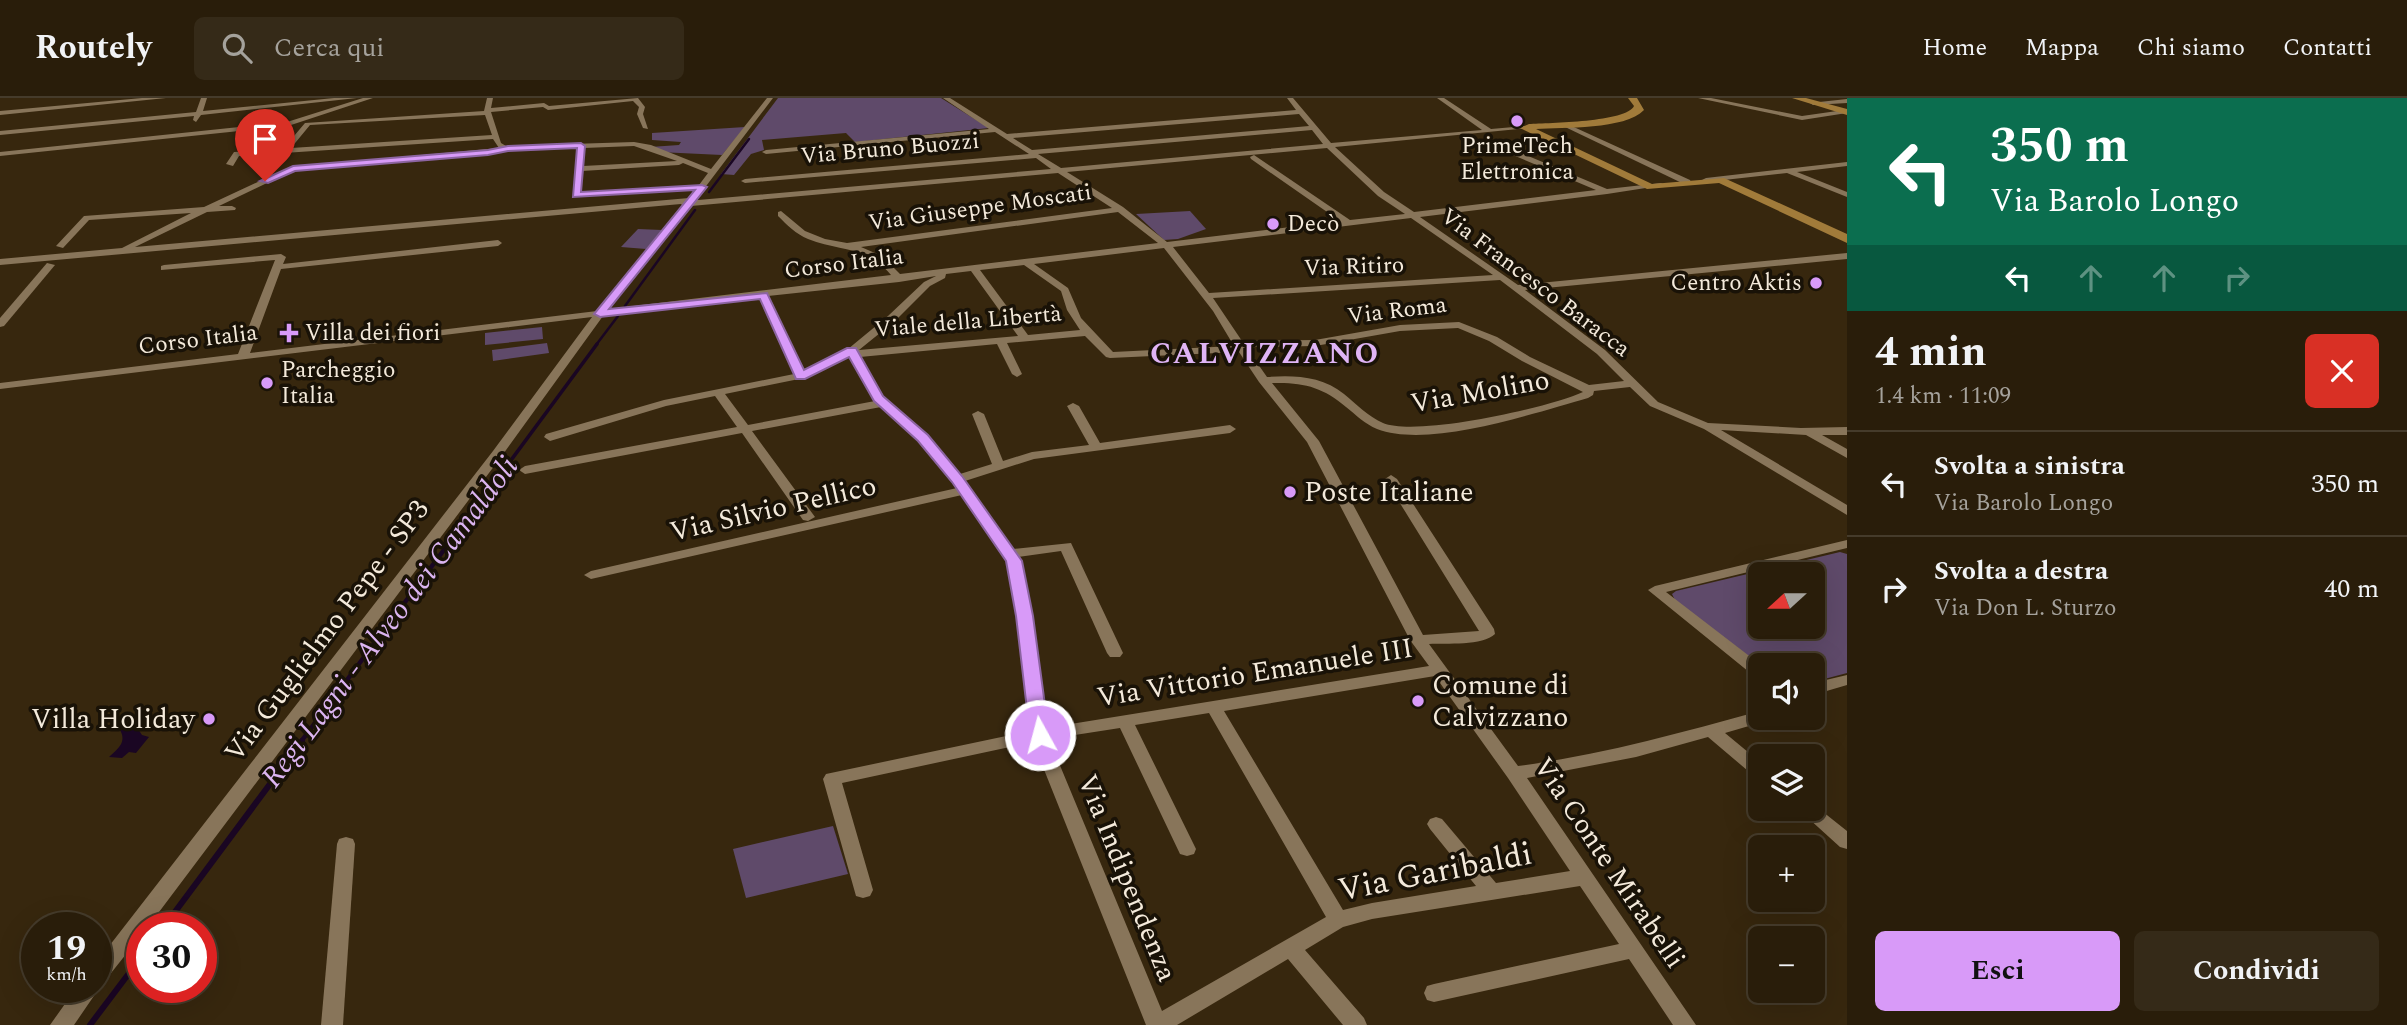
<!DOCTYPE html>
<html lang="it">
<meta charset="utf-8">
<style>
:root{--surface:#291d0a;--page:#352a18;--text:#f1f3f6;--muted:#a5a29c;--line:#453b2b;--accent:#d89af8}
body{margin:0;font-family:Spectral,serif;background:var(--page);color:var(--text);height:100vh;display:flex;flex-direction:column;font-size:26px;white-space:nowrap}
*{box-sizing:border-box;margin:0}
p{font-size:23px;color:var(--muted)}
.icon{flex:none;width:38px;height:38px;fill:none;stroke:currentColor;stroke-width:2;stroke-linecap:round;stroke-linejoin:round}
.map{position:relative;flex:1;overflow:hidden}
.side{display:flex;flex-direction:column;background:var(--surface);width:560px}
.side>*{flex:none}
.hud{background:#0b6e4f;color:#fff;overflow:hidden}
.needle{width:46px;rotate:249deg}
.controls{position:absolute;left:1748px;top:464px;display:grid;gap:14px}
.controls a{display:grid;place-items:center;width:77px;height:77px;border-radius:10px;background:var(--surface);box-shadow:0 7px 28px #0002,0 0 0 2px var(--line);font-size:35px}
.speed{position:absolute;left:21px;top:814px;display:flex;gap:14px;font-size:35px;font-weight:700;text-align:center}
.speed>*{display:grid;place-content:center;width:91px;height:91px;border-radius:50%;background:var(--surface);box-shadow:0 7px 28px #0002,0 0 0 2px var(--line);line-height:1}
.speed small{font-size:18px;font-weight:400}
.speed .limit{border:10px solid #d22;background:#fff;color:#111}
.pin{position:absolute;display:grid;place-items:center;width:60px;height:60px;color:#fff;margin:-72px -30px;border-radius:50% 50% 50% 0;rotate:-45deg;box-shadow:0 0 7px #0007}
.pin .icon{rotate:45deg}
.me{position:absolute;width:77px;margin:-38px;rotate:353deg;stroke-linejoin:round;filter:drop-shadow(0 0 5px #0008)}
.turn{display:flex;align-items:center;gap:24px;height:147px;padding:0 28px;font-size:32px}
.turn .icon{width:91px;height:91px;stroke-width:2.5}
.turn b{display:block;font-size:49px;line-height:60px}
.lanes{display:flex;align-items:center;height:66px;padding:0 28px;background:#0003;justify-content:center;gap:35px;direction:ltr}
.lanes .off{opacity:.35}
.round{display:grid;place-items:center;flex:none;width:74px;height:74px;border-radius:10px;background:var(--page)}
.headline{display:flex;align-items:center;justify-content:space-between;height:119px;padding:0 28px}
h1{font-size:42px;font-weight:700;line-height:52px}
.button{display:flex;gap:14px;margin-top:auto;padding:14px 28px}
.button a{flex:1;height:80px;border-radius:10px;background:var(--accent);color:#111;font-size:28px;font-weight:700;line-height:80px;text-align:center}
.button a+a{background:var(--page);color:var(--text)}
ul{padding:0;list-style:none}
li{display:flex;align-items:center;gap:21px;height:105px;padding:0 28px;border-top:2px solid var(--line)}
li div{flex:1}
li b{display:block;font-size:26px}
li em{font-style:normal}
header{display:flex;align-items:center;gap:42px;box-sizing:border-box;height:98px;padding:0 35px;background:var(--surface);border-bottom:2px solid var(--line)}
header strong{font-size:33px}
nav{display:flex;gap:38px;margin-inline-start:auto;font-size:24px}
.search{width:490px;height:63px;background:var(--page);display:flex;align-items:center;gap:18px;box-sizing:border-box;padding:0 24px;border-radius:10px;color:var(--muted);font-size:26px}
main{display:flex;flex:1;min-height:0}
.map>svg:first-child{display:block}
</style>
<header>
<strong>Routely</strong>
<div class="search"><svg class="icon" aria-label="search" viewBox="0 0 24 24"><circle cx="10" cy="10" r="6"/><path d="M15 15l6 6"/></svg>Cerca qui</div>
<nav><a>Home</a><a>Mappa</a><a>Chi siamo</a><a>Contatti</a></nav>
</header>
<main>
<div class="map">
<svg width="1847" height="927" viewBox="0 0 1847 927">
<rect width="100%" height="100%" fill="#37270e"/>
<g fill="#5f4a6a" fill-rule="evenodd">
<path d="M 778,0 L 941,0 L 989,30 L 855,44 L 846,35 L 762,42 L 764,52 L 751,56 L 734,77 L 721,76 Z"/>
<path d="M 745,29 L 722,57 L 659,54 L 650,49 L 679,47 L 681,44 L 652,42 L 652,35 Z"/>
<path d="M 1190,113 L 1206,131 L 1178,141 L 1164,142 L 1136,116 Z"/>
<path d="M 638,131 L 662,132 L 646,151 L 621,149 Z"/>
<path d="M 542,229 L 543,241 L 485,247 L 485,235 Z"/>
<path d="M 547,245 L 549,255 L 493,263 L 492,252 Z"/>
<path d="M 1840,454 L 1847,456 L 1847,575 L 1813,584 L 1813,567 L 1760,567 L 1675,502 L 1672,496 L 1676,493 ZM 1760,476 L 1813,476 L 1813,528 L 1760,528 Z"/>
<path d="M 833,728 L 848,776 L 746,800 L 733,751 Z"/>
</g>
<path fill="#1a0623" d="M 136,628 L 142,637 L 149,639 L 136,655 L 129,654 L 122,660 L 109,659 C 118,651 127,644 120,632 Z"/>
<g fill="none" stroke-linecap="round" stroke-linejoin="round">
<g stroke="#1a0623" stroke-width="2.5">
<path d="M 709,94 L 749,41"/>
<path d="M 625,208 L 695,112"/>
<path d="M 596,247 L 618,218"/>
</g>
<path stroke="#1a0623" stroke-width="3.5" d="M 466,423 L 597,246"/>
<path stroke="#1a0623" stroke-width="4.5" d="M 300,645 L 467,421"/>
<g stroke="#1a0623" stroke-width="6">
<path d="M 163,830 L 302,643"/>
<path d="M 90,927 L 142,858"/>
</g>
<g fill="#88755a" fill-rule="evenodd">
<path d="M 142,0 L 166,0 L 0,17 L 0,13 Z"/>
<path d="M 201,0 L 207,0 L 203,13 L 334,0 L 357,0 L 201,17 L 196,24 L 193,22 L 194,18 L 0,37 L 0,33 L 196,14 Z"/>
<path d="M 363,0 L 373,0 L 288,28 L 0,58 L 0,54 L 287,24 Z"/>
<path d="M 487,0 L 493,0 L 491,10 L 544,5 L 549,8 L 638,0 L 645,9 L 643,16 L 648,31 L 643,30 L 637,16 L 639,9 L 633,3 L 548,12 L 543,9 L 491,14 L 501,45 L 506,48 L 634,44 L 651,47 L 711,71 L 767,0 L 773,0 L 697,100 L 698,102 L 1051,71 L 1036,60 L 745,85 L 741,83 L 745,81 L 1029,56 L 995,34 L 766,56 L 762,54 L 766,52 L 989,31 L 943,0 L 950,0 L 1007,36 L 1296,12 L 1287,0 L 1293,0 L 1331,45 L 1482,32 L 1437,0 L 1444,0 L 1491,31 L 1525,28 L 1528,30 L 1335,49 L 1384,94 L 1414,114 L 1596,92 L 1494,49 L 1493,47 L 1497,45 L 1607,91 L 1661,85 L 1665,87 L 1607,96 L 1420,119 L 1518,187 L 1847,155 L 1847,161 L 1525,192 L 1605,252 L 1658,304 L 1708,325 L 1801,330 L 1847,329 L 1847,337 L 1822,337 L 1847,351 L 1847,360 L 1806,337 L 1721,332 L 1847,407 L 1847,417 L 1704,331 L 1650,308 L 1630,289 L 1594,293 L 1593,297 L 1588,300 C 1534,315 1430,351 1377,331 C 1365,326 1356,317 1346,309 C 1323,289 1303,284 1272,285 L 1319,343 L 1423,537 L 1479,533 L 1385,381 L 1391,377 L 1397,381 L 1494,531 L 1495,536 C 1483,548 1446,545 1429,546 L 1518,668 C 1601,657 1680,635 1760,613 L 1760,620 L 1768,620 L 1766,623 L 1725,635 L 1760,664 L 1760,679 L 1754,678 L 1708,639 L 1636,659 L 1527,680 L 1696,927 L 1673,927 L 1629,861 L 1434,904 L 1427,902 L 1424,895 L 1427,888 L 1434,886 L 1619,846 L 1580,788 L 1372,821 L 1343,829 L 1305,852 L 1364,920 L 1367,927 L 1343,927 L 1288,861 L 1177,927 L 1146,927 L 1033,644 L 842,685 L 873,792 L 870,798 L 863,800 L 856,798 L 823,681 L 826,676 L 1030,633 L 1017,518 L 1007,463 L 962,397 L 591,481 L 584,477 L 591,473 L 957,390 L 952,384 L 919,343 L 881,309 L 752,333 L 815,419 L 808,423 L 803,422 L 742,335 L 525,376 L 519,372 L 525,368 L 737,329 L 715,298 L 666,308 L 550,343 L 544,339 L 546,336 L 664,302 L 794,276 L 759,199 L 603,218 L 501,359 L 147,830 L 142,830 L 142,836 L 100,889 L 74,927 L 50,927 L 77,889 L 96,889 L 96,865 L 493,353 L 592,219 L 0,291 L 0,285 L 238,256 L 275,162 L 161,172 L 161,168 L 164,167 L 281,156 L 286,159 L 283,166 L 498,142 L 502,145 L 498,148 L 281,171 L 250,255 L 597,213 L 683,108 L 681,106 L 0,167 L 0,161 L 122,150 L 191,115 L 89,122 L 63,150 L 56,148 L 84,118 L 204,109 L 290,69 L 499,50 L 493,41 L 239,58 L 233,68 L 226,66 L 234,54 L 283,51 L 305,25 L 484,13 ZM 1299,16 L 1309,28 L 1032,52 L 1013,40 ZM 485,17 L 492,37 L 291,50 L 310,27 ZM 1312,32 L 1323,46 L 1061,70 L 1038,56 ZM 634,48 L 677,63 L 583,68 L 584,50 ZM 577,50 L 573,99 L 695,92 L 689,100 L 135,149 L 207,114 L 235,112 L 236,110 L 232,108 L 219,108 L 292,73 L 492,56 L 509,52 ZM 1327,50 L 1378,98 L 1405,116 L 1350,122 L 1254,57 L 1250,59 L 1251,61 L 1340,123 L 1167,144 L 1123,109 L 1067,74 ZM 683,65 L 708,75 L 699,87 L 580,94 L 582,73 L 679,67 ZM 1058,75 L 1112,110 L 847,145 L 825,141 L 805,133 L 781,113 L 778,114 L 778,118 C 787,127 796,136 808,141 C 841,154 866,147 891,177 L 608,211 L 691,108 ZM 1118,114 L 1158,145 L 900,176 L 882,158 L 861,149 ZM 1411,120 L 1493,177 L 1209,195 L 1173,149 ZM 1164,150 L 1213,213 L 1234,248 L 1113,254 L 1081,220 L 1068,190 L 1034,166 ZM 1024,167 L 1061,193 L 1067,212 L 1080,232 L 1028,237 L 980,172 ZM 971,173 L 1018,238 L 859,252 L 896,222 L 930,188 L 945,180 L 946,176 ZM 936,178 L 924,184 L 888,218 L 848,251 L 803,272 L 768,198 L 899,184 ZM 1500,182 L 1597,256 L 1624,283 L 1589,287 L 1530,259 L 1497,239 L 1459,224 L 1400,227 L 1315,242 L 1242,243 L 1213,200 ZM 1458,230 L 1489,243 L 1522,263 L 1583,294 C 1548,310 1417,339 1383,325 C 1368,318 1356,306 1344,296 C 1322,278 1294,277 1267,279 L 1246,249 L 1315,248 L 1400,233 ZM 1085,238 L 1106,259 L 1110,260 L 1239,254 L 1259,284 L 1307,344 L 1410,542 L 1429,568 L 1046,630 L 1031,518 L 1021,463 L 1018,459 L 1061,453 L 1107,555 L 1110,559 L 1120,559 L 1123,555 L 1071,445 L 1013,451 L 965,383 L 1034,361 L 1230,335 L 1236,331 L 1230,327 L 1100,345 L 1079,308 L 1073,305 L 1067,308 L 1089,347 L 1032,354 L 1003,363 L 984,316 L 978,313 L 972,316 L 992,366 L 960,376 L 927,337 L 883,298 L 860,259 L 997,246 L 1012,276 L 1017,279 L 1022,276 L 1007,245 ZM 850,258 L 875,303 L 748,327 L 725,296 L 804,280 ZM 1435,578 L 1508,680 L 1570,773 L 1496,785 L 1442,721 L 1436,719 L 1430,721 L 1427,726 L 1430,731 L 1476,788 L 1372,805 L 1343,812 L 1224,613 ZM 1209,615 L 1326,819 L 1162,913 L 1049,641 L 1120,630 L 1180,756 L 1187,758 L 1194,756 L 1196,751 L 1135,627 Z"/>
<path d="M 1698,0 L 1711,0 L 1802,18 L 1844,12 L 1847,15 L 1802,22 Z"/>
<path d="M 1847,1 L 1847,5 L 1813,7 L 1810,5 Z"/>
<path d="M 1565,25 L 1690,82 L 1691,84 L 1684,86 L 1563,28 Z"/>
<path d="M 1847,64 L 1847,68 L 1797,74 L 1847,94 L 1847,99 L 1787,75 L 1706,84 L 1702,82 L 1706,80 Z"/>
<path d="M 47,165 L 55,167 L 4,228 L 0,229 L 0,220 Z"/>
<path d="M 1847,442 L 1847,450 L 1666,494 L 1761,567 L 1760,579 L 1754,578 L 1648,492 L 1655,488 Z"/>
<path d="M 1847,577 L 1847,587 L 1813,597 L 1813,585 Z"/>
<path d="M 1813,706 L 1847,733 L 1847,751 L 1840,749 L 1797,710 L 1813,710 Z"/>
<path d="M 346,739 L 353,741 L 355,746 L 343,927 L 321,927 L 337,746 L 339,741 Z"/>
</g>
<g fill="#a17b3a" fill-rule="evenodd">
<path d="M 1628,0 L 1637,0 L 1644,12 C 1625,32 1563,29 1536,31 L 1652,86 L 1724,80 L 1847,136 L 1847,145 L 1719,85 L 1647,91 L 1520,30 L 1529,26 C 1549,25 1627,24 1634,8 Z"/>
<path d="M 1792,0 L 1806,0 L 1847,11 L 1847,17 Z"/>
</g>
</g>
<path fill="#d89af8" stroke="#8c64a1" stroke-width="2" d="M 581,45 L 585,48 L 581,94 L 702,87 L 707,89 L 609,211 L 767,195 L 804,272 L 847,250 L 856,250 L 883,298 L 928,337 L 962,378 L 1022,463 L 1033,518 L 1049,637 L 1046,642 L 1033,642 L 1030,637 L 1016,518 L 1006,463 L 952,384 L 918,343 L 874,303 L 849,259 L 805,281 L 796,281 L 760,201 L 600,219 L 594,216 L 695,92 L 573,99 L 577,50 L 508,53 L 488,57 L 295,73 L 268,85 L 260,83 L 293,68 L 488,52 L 508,48 Z"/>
<g fill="#d89af8" stroke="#191207" stroke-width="2.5">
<circle cx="1517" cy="23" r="7"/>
<circle cx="1273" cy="126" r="7"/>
<circle cx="1816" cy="185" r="7"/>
<path d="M285.5 224.5h7v7h7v7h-7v7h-7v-7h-7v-7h7z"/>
<circle cx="267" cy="285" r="7"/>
<circle cx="1290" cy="394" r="7"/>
<circle cx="1418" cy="603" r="7"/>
<circle cx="209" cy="621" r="7"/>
</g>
<g text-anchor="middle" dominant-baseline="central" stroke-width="7" stroke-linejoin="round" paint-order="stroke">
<g font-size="23" fill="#f4eadb" stroke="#191207" text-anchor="start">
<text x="1517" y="48" text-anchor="middle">PrimeTech<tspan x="1517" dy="26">Elettronica</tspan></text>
<text x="1287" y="126">Decò</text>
<text x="1802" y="185" text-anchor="end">Centro Aktis</text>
<text x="305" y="235">Villa dei fiori</text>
<text x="281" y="272">Parcheggio<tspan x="281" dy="26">Italia</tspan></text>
</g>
<g font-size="23" fill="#f4eadb" stroke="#191207">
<text transform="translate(890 51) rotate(-5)">Via Bruno Buozzi</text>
<text transform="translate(980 110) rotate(-8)">Via Giuseppe Moscati</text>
<text transform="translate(844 166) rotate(-7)">Corso Italia</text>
<text transform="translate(1354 169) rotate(-2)">Via Ritiro</text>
<text transform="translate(1535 185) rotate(37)">Via Francesco Baracca</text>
<text transform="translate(1397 213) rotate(-7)">Via Roma</text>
<text transform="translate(968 224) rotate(-5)">Viale della Libertà</text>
<text transform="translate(198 242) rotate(-7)">Corso Italia</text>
</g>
<g font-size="28" fill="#f4eadb" stroke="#191207">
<text transform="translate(1480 294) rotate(-10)">Via Molino</text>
<text transform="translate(773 411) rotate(-13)">Via Silvio Pellico</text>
<text transform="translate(327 533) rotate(-53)">Via Guglielmo Pepe - SP3</text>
<text transform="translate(1255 575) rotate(-9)">Via Vittorio Emanuele III</text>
<text transform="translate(1609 765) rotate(56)">Via Conte Mirabelli</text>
<text transform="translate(1127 780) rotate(68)">Via Indipendenza</text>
</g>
<g font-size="28" fill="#f4eadb" stroke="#191207" text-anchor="start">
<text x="1304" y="394">Poste Italiane</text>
<text x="1432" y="587">Comune di<tspan x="1432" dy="32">Calvizzano</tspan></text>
<text x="195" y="621" text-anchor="end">Villa Holiday</text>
</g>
<g font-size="30" font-weight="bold" letter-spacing="2" fill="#dfb4f6" stroke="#191207">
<text x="1265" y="256">CALVIZZANO</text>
</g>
<g font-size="30" font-style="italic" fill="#dbb4f0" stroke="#191207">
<text transform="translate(390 524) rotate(-53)">Regi Lagni - Alveo dei Camaldoli</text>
</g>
<g font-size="33" fill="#f4eadb" stroke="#191207">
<text transform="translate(1435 774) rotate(-11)">Via Garibaldi</text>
</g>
</g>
</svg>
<div class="controls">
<a><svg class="needle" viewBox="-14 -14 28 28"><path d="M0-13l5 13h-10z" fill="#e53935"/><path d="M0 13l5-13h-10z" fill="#a5a29c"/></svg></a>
<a><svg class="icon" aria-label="sound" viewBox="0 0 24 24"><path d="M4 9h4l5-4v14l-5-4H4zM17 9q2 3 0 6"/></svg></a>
<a><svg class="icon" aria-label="layers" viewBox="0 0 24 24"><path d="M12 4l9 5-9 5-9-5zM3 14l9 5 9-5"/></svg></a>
<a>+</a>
<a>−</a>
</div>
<div class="speed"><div>19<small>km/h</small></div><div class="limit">30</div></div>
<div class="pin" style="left:265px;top:83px;background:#d93025"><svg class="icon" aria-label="arrive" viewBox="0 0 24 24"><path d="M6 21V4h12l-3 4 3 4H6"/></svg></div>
<svg class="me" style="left:1040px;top:637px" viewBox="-20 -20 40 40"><circle r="17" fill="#d89af8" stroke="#fff" stroke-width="3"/><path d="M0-11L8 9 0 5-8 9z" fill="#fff"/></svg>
</div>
<section class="side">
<div class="hud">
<div class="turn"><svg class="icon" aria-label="left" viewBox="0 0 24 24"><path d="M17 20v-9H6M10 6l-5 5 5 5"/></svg><div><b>350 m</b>Via Barolo Longo</div></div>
<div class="lanes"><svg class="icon" aria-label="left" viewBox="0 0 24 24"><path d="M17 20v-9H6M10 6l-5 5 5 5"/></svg><svg class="icon off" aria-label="ahead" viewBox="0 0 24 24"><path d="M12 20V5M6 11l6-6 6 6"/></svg><svg class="icon off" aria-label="ahead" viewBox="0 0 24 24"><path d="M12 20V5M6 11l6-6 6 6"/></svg><svg class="icon off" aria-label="right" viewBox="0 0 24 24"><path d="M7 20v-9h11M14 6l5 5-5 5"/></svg></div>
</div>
<div class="headline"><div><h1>4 min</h1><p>1.4 km · 11:09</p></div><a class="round" style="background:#d93025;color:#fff"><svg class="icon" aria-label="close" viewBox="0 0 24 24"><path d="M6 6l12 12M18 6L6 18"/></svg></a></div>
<ul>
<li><svg class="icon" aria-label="left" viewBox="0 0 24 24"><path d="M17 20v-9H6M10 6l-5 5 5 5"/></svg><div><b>Svolta a sinistra</b><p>Via Barolo Longo</p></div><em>350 m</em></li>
<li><svg class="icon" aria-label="right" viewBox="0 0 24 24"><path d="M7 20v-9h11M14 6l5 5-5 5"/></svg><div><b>Svolta a destra</b><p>Via Don L. Sturzo</p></div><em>40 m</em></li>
</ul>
<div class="button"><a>Esci</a><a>Condividi</a></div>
</section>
</main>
